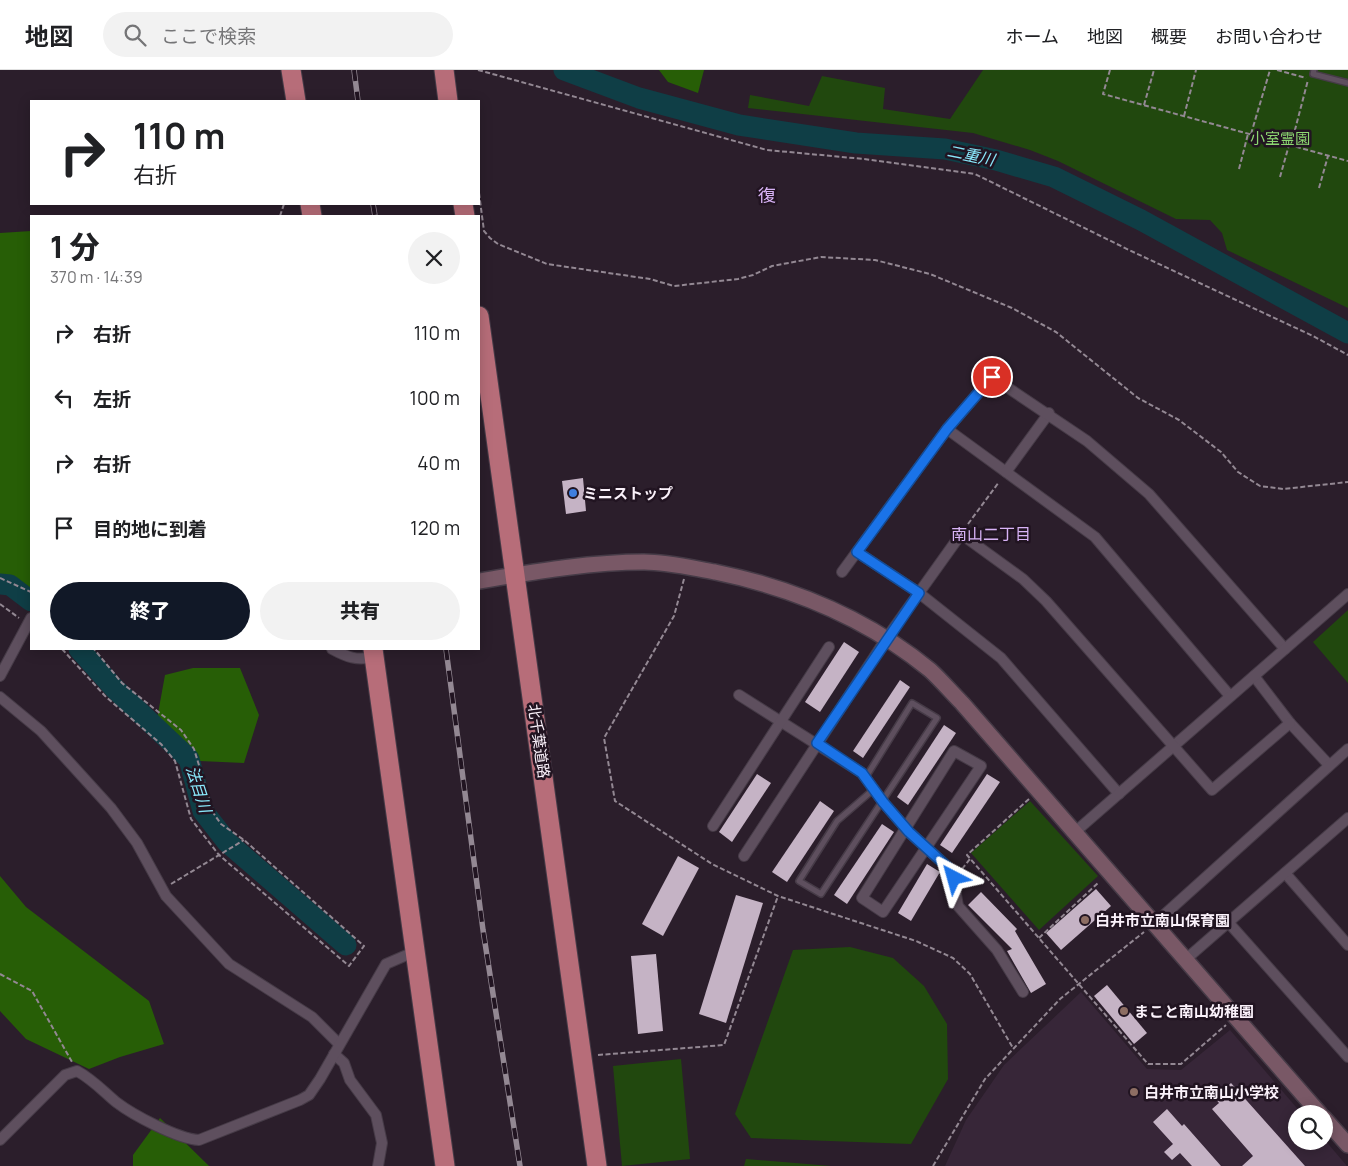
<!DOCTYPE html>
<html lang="ja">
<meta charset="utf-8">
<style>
:root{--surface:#fff;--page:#f2f2f2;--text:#202124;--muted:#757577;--line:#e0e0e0;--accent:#111827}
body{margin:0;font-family:Manrope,"Noto Sans JP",sans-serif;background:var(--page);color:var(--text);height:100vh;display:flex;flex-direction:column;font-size:19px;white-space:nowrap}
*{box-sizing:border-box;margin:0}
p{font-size:16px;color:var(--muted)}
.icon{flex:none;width:28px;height:28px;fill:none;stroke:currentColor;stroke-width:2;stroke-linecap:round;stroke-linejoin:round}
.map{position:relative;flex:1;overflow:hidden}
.drawer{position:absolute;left:30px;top:145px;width:450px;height:435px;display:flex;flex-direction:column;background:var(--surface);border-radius:0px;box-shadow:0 2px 12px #0003}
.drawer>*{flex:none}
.guide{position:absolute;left:30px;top:30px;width:450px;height:105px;border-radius:0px;box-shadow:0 2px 12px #0003;background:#fff;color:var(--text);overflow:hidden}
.buttons{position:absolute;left:1288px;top:1035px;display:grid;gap:10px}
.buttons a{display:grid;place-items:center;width:45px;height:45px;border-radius:50%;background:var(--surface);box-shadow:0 2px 12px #0003;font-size:25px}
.pin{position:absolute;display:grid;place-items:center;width:42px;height:42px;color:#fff;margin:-21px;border:2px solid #fff;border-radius:50%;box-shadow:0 1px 5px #0007}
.me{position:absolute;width:55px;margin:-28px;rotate:321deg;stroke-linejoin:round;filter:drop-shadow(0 0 4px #0008)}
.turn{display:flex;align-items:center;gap:18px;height:105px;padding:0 20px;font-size:22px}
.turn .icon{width:65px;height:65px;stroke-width:2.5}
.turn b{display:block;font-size:35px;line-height:42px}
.round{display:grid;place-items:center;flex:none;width:52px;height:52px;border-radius:26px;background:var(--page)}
.overview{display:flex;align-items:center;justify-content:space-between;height:85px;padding:0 20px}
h1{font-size:30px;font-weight:800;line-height:38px}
.button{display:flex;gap:10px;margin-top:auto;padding:10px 20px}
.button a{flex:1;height:58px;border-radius:30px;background:var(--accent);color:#fff;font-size:20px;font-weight:800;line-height:58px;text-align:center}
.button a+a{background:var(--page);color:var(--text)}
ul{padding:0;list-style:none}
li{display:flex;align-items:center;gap:15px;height:65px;padding:0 20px}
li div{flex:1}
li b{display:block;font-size:19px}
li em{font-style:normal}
header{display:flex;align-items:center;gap:30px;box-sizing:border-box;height:70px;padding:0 25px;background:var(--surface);border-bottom:1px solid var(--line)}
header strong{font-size:24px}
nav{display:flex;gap:28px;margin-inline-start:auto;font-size:18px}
.search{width:350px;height:45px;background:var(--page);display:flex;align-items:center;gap:12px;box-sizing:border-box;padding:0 18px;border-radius:28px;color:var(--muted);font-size:19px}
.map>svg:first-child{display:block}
</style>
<header>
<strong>地図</strong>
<div class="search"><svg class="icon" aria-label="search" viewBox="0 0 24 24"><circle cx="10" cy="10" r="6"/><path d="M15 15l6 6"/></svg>ここで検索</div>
<nav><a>ホーム</a><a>地図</a><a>概要</a><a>お問い合わせ</a></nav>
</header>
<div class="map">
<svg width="1348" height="1096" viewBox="0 0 1348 1096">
<rect width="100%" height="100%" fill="#2b1e2b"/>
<path fill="#372638" d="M 1081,922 L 1147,999 L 1181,1000 L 1230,960 L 1302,1044 L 1296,1044 L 1296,1071 L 1324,1071 L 1324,1069 L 1347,1096 L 945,1096 L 966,1050 L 1004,995 Z"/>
<g fill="#21480e">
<path d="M 983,0 L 1348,0 L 1348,238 L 1227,180 L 1222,163 L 1210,150 L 1176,149 L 1058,91 L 1030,80 L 973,63 L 748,38 L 750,25 L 809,36 L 822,6 L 885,18 L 883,39 L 950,49 Z"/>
<path d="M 1348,540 L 1348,613 L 1313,572 Z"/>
<path d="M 1030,731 L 1098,806 L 1039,860 L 971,783 Z"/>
<path d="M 850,877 L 893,888 L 924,916 L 947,954 L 948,1009 L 911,1074 L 751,1068 L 735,1044 L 793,880 Z"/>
<path d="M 681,989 L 690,1089 L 622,1096 L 613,996 Z"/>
<path d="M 746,1089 L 831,1096 L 744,1096 Z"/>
</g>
<g fill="#275e06">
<path d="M 659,0 L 704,0 L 698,23 L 668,12 Z"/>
<path d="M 31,161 L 31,518 L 0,519 L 0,163 Z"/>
<path d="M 193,598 L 240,598 L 259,645 L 244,693 L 200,691 L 157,649 L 165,605 Z"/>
<path d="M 0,806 L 26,837 L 149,931 L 164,974 L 120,987 L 89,999 L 26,969 L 0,941 Z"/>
<path d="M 160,1048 L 209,1096 L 133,1096 L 133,1085 Z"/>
</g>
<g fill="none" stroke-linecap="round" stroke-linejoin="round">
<g stroke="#0f3e46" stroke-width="21">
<path d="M 564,0 L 639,28 L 739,55 L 856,73 L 945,79 L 996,90 L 1054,107 L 1141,150 L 1348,263"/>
<path d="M 0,514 L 10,515 L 31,531"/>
<path d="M 79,579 L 114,618 L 189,689 L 203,741 L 227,772 L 346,875"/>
</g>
</g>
<g fill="#c5b3c5">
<path d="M 583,408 L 586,441 L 566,444 L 562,411 Z"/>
<path d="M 844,572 L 859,582 L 820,642 L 805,632 Z"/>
<path d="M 900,610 L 910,617 L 863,688 L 853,681 Z"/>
<path d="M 944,655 L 956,663 L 908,735 L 897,727 Z"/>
<path d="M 757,704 L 771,713 L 732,772 L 719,762 Z"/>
<path d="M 987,704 L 1000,712 L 952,783 L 940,775 Z"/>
<path d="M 820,731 L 834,741 L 787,812 L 772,802 Z"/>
<path d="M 882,754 L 894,762 L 847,834 L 834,825 Z"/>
<path d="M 678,786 L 699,798 L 663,866 L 642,854 Z"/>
<path d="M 927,794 L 940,802 L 911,851 L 898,843 Z"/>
<path d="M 1096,819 L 1111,836 L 1061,880 L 1046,863 Z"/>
<path d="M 981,822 L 1017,859 L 1015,861 L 1046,914 L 1031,923 L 1007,881 L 1012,879 L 968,835 Z"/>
<path d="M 736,825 L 763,833 L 726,953 L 699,944 Z"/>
<path d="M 656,884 L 663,961 L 638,964 L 631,886 Z"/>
<path d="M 1107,915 L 1147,963 L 1134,974 L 1094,926 Z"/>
<path d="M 1231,1013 L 1305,1096 L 1242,1096 L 1253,1086 L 1212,1039 L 1219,1033 L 1215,1028 Z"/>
<path d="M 1167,1039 L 1182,1056 L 1184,1054 L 1221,1096 L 1192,1096 L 1180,1083 L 1172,1090 L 1164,1082 L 1173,1074 L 1153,1052 Z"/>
</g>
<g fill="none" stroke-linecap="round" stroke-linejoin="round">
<g stroke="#463b47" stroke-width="8">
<g id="lane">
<path d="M 1314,0 L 1313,4 L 1348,13"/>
<path d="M 866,707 L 912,633 L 937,648 L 821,824 L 799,811 L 837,751 L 874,719"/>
</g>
</g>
<g stroke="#463b47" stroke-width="12">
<g id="street">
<path d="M 947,359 L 1095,467 L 1230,626"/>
<path d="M 1006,402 L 1049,343"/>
<path d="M 857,482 L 919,523 L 1001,588 L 1119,724"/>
<path d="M 842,502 L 947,359 L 992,307 L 1087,371 L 1149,424 L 1285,579"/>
<path d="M 332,579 C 347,587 356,591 374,587"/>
<path d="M 0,606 L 31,548"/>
<path d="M 1254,606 L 1290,653 L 1329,695"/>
<path d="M 739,625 L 862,703 L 883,732 L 909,762 L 952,801 L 958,836 L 997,880 L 1023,922"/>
<path d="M 0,627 L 41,661 L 111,738 L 137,773 L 166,826 L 229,894 L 312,947 L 339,974"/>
<path d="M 954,681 L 981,696 L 883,842 L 862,828 Z"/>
<path d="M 713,756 L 829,577"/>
<path d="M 1075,762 L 1348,524"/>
<path d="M 744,786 L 886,569 L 961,464 L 1023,509 L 1046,531 L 1212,720 L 1290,653"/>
<path d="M 1285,803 L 1348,875"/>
<path d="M 1228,852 L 1348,987"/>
<path d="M 1154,854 L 1348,679"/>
<path d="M 1185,890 L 1348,748"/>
<path d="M 334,984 L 344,993 L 350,1010 L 376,1045 L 382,1073 L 378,1096"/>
<path d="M 0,1070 L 65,1005 L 77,1001 C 92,1009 103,1021 116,1032 C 133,1045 178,1069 199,1070 L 300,1030 L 309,1025 L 320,1009 L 386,894 L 416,881"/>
</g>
</g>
<g stroke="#463b47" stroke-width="18">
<g id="secondary">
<path d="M 479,511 C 533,502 589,492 644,492 C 668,492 692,498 715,502 C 793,518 868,549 930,600 C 941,610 951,622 962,633 L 1320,1044"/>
<path d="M 1324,1048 L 1348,1075"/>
</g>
</g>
<g stroke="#463b47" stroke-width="21">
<g id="highway">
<path d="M 291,0 L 296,31"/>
<path d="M 444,0 L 448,31"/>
<path d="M 310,134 L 312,146"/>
<path d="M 463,134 L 465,146"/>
<path d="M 479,246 L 597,1096"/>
<path d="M 373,579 L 445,1096"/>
</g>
</g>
<g stroke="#938893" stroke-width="2" stroke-dasharray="5 2.5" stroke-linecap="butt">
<path d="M 478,0 L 767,80 L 864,89 L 975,104 L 1129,180 L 1313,266 L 1348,285"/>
<path d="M 1110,0 L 1103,24 L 1348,91"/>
<path d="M 1277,0 L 1306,8"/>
<path d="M 1144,35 L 1154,0"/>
<path d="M 1184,46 L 1196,0"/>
<path d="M 1251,64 L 1270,0"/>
<path d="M 1291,75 L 1308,10"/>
<path d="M 1239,99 L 1248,64"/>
<path d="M 1280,107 L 1289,75"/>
<path d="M 1319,118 L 1328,86"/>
<path d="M 479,123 L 484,161 L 490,168 L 498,174 L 547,194 L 650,209 L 674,216 L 738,209 L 753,205 L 772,196 L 821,187 L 875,190 L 930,204 L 1012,238 L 1056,262 L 1138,328 L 1179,350 L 1221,382 L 1238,402 L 1260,416 L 1283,419 L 1348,412"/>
<path d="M 280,146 L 284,134"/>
<path d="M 968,454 L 999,412"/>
<path d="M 0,508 L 31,522"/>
<path d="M 684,509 L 674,546 L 604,668 L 615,731 L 712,794 L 778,826 L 916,871 L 953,888 L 970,904 L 1013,978"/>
<path d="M 0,534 L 19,548"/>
<path d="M 62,579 L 106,627 L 161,674 L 175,691 L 191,749 L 219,785 L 349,896 L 364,876 L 244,770 L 221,754 L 214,744 L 194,679 L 181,660 L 122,613 L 94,579"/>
<path d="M 1029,729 L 967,785 L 1148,994 L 1181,994 L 1226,955"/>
<path d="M 962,799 L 970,789"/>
<path d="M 171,814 L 244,770"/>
<path d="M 1039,868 L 1099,812"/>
<path d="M 0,904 L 32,921 L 72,992"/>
<path d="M 598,985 L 724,975 L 778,826"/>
<path d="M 933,1096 L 985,1009 L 1060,929 L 1144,862"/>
</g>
<use href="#lane" stroke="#5e4f5e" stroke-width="5"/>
<use href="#street" stroke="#5e4f5e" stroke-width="10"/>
<use href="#secondary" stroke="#795866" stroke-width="15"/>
<use href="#highway" stroke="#b76d79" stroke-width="19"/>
<g stroke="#938893" stroke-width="5.5">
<g id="rail">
<path d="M 354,0 L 358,31"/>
<path d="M 373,134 L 375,146"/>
<path d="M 446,579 L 483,860 L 520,1096"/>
</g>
</g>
<use href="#rail" stroke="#211421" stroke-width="4" stroke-dasharray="11" stroke-linecap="butt"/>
</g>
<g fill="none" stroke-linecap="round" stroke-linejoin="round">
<g stroke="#114b97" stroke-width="12">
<path id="route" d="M 954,808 L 952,801 L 909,762 L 883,732 L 862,703 L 817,673 L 919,523 L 857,482 L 947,359 L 992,307"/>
</g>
<use href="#route" stroke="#1a73e8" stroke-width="9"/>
</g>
<circle fill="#3f7fe0" stroke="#211421" stroke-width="2" cx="573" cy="423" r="5"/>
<g fill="#8d6e63" stroke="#211421" stroke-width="2">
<circle cx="1085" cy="850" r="5"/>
<circle cx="1124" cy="941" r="5"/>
<circle cx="1134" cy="1022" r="5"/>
</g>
<g text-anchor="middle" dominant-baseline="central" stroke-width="5" stroke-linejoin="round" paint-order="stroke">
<g font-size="15" fill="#8dd971" stroke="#211421">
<text x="1280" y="68">小室霊園</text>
</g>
<g font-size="15" font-weight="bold" fill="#faf1fa" stroke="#211421" text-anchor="start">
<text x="583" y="423">ミニストップ</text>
<text x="1095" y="850">白井市立南山保育園</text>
<text x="1134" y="941">まこと南山幼稚園</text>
<text x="1144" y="1022">白井市立南山小学校</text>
</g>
<g font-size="15" fill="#faf1fa" stroke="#211421">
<text transform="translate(539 671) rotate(82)">北千葉道路</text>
</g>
<g font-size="16" font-style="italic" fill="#89e8fb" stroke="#211421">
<text transform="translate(971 85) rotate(12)">二重川</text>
<text transform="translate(199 719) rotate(72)">法目川</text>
</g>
<g font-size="16" fill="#d8b3f6" stroke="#211421">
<text x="991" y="464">南山二丁目</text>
</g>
<g font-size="18" fill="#d8b3f6" stroke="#211421">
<text x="767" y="125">復</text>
</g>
</g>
</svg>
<div class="buttons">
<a><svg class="icon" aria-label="search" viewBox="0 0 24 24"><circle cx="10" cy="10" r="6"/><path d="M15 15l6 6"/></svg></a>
</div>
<div class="pin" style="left:992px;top:307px;background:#d93025"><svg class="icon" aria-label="arrive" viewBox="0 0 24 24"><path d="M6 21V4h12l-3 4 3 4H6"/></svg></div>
<svg class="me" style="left:954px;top:808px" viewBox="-20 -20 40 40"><path d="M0-17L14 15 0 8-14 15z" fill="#1a73e8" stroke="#fff" stroke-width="4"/></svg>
<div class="guide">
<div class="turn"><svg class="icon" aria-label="right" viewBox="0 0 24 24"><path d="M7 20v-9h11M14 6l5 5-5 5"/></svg><div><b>110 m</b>右折</div></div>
</div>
<section class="drawer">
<div class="overview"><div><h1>1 分</h1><p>370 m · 14:39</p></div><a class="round"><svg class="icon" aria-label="close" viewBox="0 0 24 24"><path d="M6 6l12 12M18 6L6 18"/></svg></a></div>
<ul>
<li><svg class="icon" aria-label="right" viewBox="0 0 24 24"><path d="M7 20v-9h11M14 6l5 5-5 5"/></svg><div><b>右折</b></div><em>110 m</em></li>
<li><svg class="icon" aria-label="left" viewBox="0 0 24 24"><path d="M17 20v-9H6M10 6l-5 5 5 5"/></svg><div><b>左折</b></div><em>100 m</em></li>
<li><svg class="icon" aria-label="right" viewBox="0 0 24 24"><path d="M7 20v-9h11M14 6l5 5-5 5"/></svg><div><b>右折</b></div><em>40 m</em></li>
<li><svg class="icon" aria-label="arrive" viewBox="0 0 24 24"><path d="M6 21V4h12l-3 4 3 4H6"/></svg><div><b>目的地に到着</b></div><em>120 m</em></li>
</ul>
<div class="button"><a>終了</a><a>共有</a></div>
</section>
</div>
